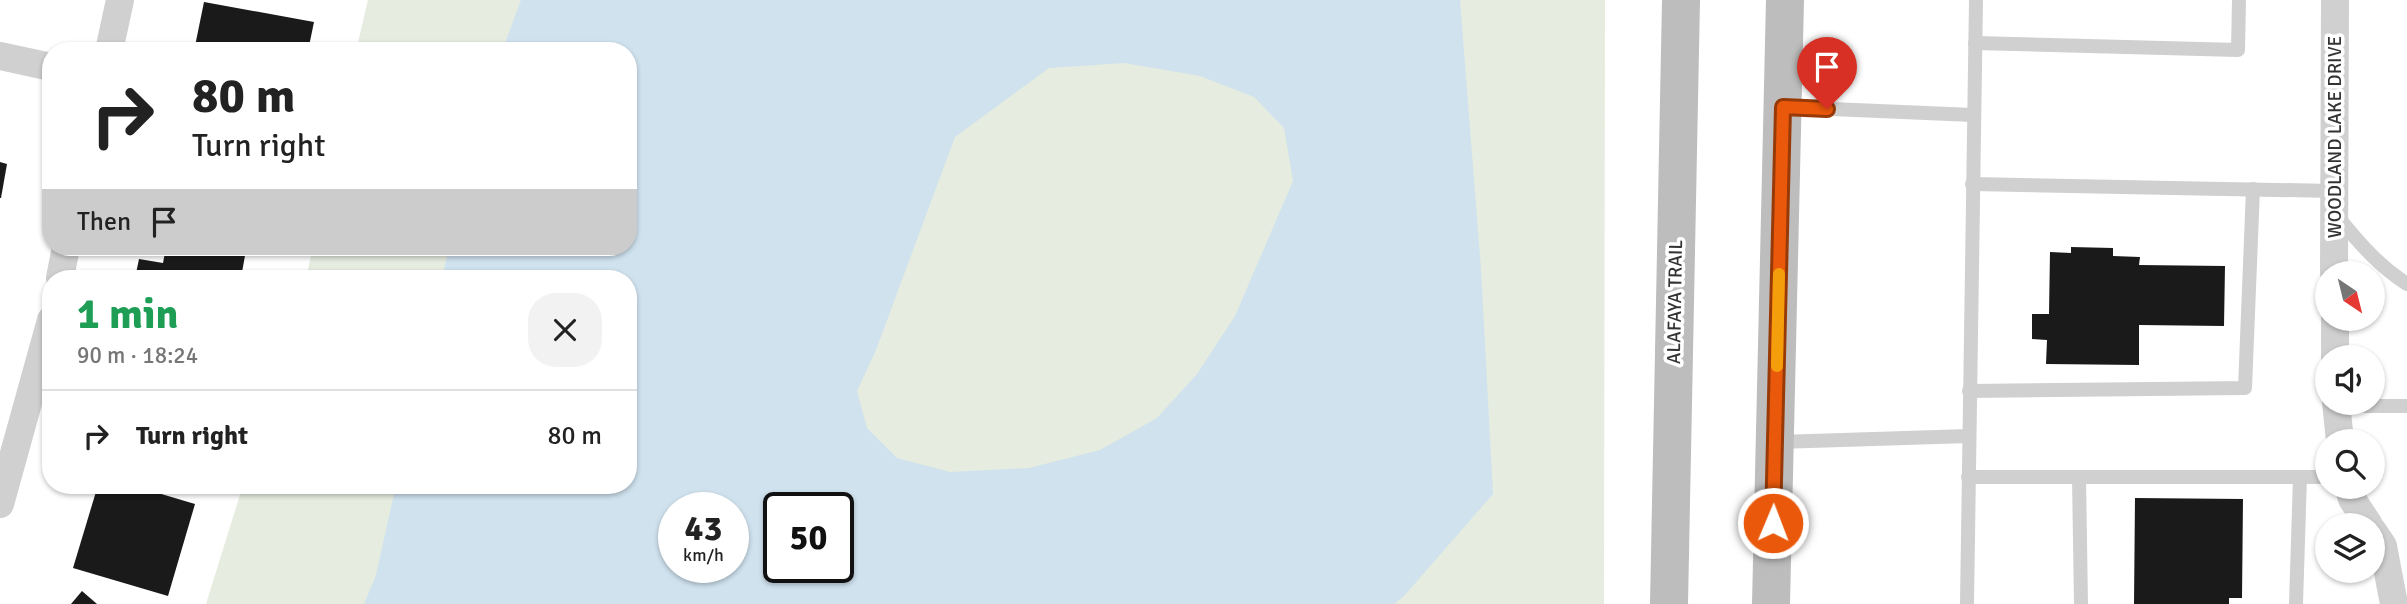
<!DOCTYPE html>
<meta charset="utf-8">
<style>
:root{--surface:#fff;--page:#f2f2f2;--text:#222;--muted:#767676;--line:#e0e0e0}
body{margin:0;font-family:Signika,sans-serif;background:var(--page);color:var(--text);height:100vh;display:flex;flex-direction:column;font-size:26px;white-space:nowrap}
*{box-sizing:border-box;margin:0}
p{font-size:23px;color:var(--muted)}
.icon{flex:none;width:38px;height:38px;fill:none;stroke:currentColor;stroke-width:2;stroke-linecap:round;stroke-linejoin:round}
.map{position:relative;flex:1;overflow:hidden}
.side{position:absolute;left:42px;top:270px;width:595px;height:224px;display:flex;flex-direction:column;background:var(--surface);border-radius:28px;box-shadow:0 2px 5px #0004}
.side>*{flex:none}
.hud{position:absolute;left:42px;top:42px;width:595px;height:214px;border-radius:28px;box-shadow:0 2px 5px #0004;background:#fff;color:var(--text);overflow:hidden}
.needle{width:46px;rotate:145deg}
.buttons{position:absolute;left:2315px;top:261px;display:grid;gap:14px}
.buttons a{display:grid;place-items:center;width:70px;height:70px;border-radius:50%;background:var(--surface);box-shadow:0 2px 5px #0004;font-size:35px}
.speed{position:absolute;left:658px;top:492px;display:flex;gap:14px;font-size:35px;font-weight:700;text-align:center}
.speed>*{display:grid;place-content:center;width:91px;height:91px;border-radius:50%;background:var(--surface);box-shadow:0 2px 5px #0004;line-height:1}
.speed small{font-size:18px;font-weight:400}
.speed .limit{border:4px solid #111;border-radius:10px;background:#fff;color:#111}
.pin{position:absolute;display:grid;place-items:center;width:60px;height:60px;color:#fff;margin:-72px -30px;border-radius:50% 50% 50% 0;rotate:-45deg;box-shadow:0 0 7px #0007}
.pin .icon{rotate:45deg}
.me{position:absolute;width:77px;margin:-38px;rotate:1deg;stroke-linejoin:round;filter:drop-shadow(0 0 5px #0008)}
.turn{display:flex;align-items:center;gap:24px;height:147px;padding:0 35px;font-size:32px}
.turn .icon{width:91px;height:91px;stroke-width:2.5}
.turn b{display:block;font-size:49px;line-height:60px}
.then{display:flex;align-items:center;height:66px;padding:0 35px;background:#0003;gap:14px;font-size:26px}
.round{display:grid;place-items:center;flex:none;width:74px;height:74px;border-radius:28px;background:var(--page)}
.head{display:flex;align-items:center;justify-content:space-between;height:119px;padding:0 35px}
h1{font-size:42px;font-weight:800;line-height:52px;color:#1e9e55}
ul{padding:0;list-style:none}
li{display:flex;align-items:center;gap:21px;height:91px;padding:0 35px;border-top:2px solid var(--line)}
li div{flex:1}
li b{display:block;font-size:26px}
li em{font-style:normal}
.map>svg:first-child{display:block}
</style>
<div class="map">
<svg width="2407" height="604" viewBox="0 0 2407 604">
<rect width="100%" height="100%" fill="#fff"/>
<path fill="#e6ecdf" fill-rule="evenodd" d="M 368,0 L 1605,0 L 1604,604 L 206,604 L 243,485 L 628,485 L 628,278 L 306,278 L 313,247 L 628,247 L 628,51 L 356,51 ZM 674,508 L 733,508 L 733,567 L 674,567 ZM 779,508 L 838,508 L 838,567 L 779,567 Z"/>
<path fill="#cfe2ee" fill-rule="evenodd" d="M 521,0 L 1460,0 L 1481,269 L 1493,494 L 1404,596 L 1394,604 L 364,604 L 376,575 L 396,485 L 628,485 L 628,278 L 442,278 L 449,247 L 628,247 L 628,51 L 502,51 ZM 1124,63 L 1200,76 L 1254,97 L 1284,128 L 1293,181 L 1235,316 L 1197,374 L 1157,418 L 1100,450 L 1029,468 L 950,472 L 897,458 L 867,428 L 857,391 L 876,350 L 955,137 L 1049,68 ZM 674,508 L 733,508 L 733,567 L 674,567 ZM 779,508 L 838,508 L 838,567 L 779,567 Z"/>
<g fill="#1a1a1a">
<path d="M 204,2 L 314,22 L 308,51 L 194,51 Z"/>
<path d="M 0,162 L 7,164 L 1,198 L 0,198 Z"/>
<path d="M 166,247 L 226,247 L 246,250 L 241,278 L 135,278 L 139,259 L 163,263 Z"/>
<path d="M 2071,247 L 2113,248 L 2113,256 L 2140,257 L 2139,265 L 2225,266 L 2224,326 L 2139,325 L 2139,365 L 2046,364 L 2047,340 L 2032,339 L 2032,314 L 2049,314 L 2050,252 L 2071,253 Z"/>
<path d="M 98,485 L 131,485 L 195,504 L 168,596 L 73,568 Z"/>
<path d="M 2135,498 L 2243,499 L 2242,598 L 2229,598 L 2229,604 L 2134,604 Z"/>
<path d="M 82,591 L 97,604 L 71,604 Z"/>
</g>
<g fill="none" stroke-linecap="round" stroke-linejoin="round">
<g stroke="#d0d0d0" stroke-width="14">
<path d="M 1975,43 L 2238,50 L 2239,0"/>
<path d="M 1784,107 L 1973,115"/>
<path d="M 1972,184 L 2333,191"/>
<path d="M 2338,217 C 2359,243 2379,266 2407,284"/>
<path d="M 1969,391 L 2245,388 L 2253,189"/>
<path d="M 2336,406 L 2407,406"/>
<path d="M 1778,442 L 1969,436"/>
<path d="M 1968,477 L 2328,477"/>
<path d="M 2079,477 L 2081,604"/>
<path d="M 1967,604 L 1976,0"/>
<path d="M 2296,604 L 2300,477"/>
</g>
<g stroke="#d0d0d0" stroke-width="28">
<path d="M 109,51 L 120,0"/>
<path d="M 0,56 L 51,67"/>
<path d="M 2334,273 L 2335,0"/>
<path d="M 60,278 L 66,247"/>
<path d="M 2335,318 L 2335,357"/>
<path d="M 2336,402 L 2340,441"/>
<path d="M 2348,486 L 2352,499 L 2369,525"/>
<path d="M 0,504 L 51,320"/>
<path d="M 2373,531 L 2383,546 L 2394,604"/>
</g>
<g stroke="#bdbdbd" stroke-width="38">
<path d="M 1669,604 L 1681,0"/>
<path d="M 1771,604 L 1785,0"/>
</g>
</g>
<g fill="none" stroke-linecap="round" stroke-linejoin="round">
<g stroke="#983908" stroke-width="18">
<path id="route" d="M 1773,523 L 1783,107 L 1827,109"/>
</g>
<use href="#route" stroke="#ea580c" stroke-width="12"/>
<path stroke="#f59e0b" stroke-width="12" d="M 1777,366 L 1779,274"/>
</g>
<g text-anchor="middle" dominant-baseline="central" stroke-width="7" stroke-linejoin="round" paint-order="stroke">
<g font-size="19" fill="#333" stroke="#fff">
<text transform="translate(2335 137) rotate(-90)">WOODLAND LAKE DRIVE</text>
<text transform="translate(1675 302) rotate(-89)">ALAFAYA TRAIL</text>
</g>
</g>
</svg>
<div class="buttons">
<a><svg class="needle" viewBox="-14 -14 28 28"><path d="M0-13l5 13h-10z" fill="#e53935"/><path d="M0 13l5-13h-10z" fill="#767676"/></svg></a>
<a><svg class="icon" aria-label="sound" viewBox="0 0 24 24"><path d="M4 9h4l5-4v14l-5-4H4zM17 9q2 3 0 6"/></svg></a>
<a><svg class="icon" aria-label="search" viewBox="0 0 24 24"><circle cx="10" cy="10" r="6"/><path d="M15 15l6 6"/></svg></a>
<a><svg class="icon" aria-label="layers" viewBox="0 0 24 24"><path d="M12 4l9 5-9 5-9-5zM3 14l9 5 9-5"/></svg></a>
</div>
<div class="speed"><div>43<small>km/h</small></div><div class="limit">50</div></div>
<div class="pin" style="left:1827px;top:109px;background:#d93025"><svg class="icon" aria-label="arrive" viewBox="0 0 24 24"><path d="M6 21V4h12l-3 4 3 4H6"/></svg></div>
<svg class="me" style="left:1773px;top:523px" viewBox="-20 -20 40 40"><circle r="17" fill="#ea580c" stroke="#fff" stroke-width="3"/><path d="M0-11L8 9 0 5-8 9z" fill="#fff"/></svg>
<div class="hud">
<div class="turn"><svg class="icon" aria-label="right" viewBox="0 0 24 24"><path d="M7 20v-9h11M14 6l5 5-5 5"/></svg><div><b>80 m</b>Turn right</div></div>
<div class="then">Then<svg class="icon" aria-label="arrive" viewBox="0 0 24 24"><path d="M6 21V4h12l-3 4 3 4H6"/></svg></div>
</div>
<section class="side">
<div class="head"><div><h1>1 min</h1><p>90 m · 18:24</p></div><a class="round"><svg class="icon" aria-label="close" viewBox="0 0 24 24"><path d="M6 6l12 12M18 6L6 18"/></svg></a></div>
<ul>
<li><svg class="icon" aria-label="right" viewBox="0 0 24 24"><path d="M7 20v-9h11M14 6l5 5-5 5"/></svg><div><b>Turn right</b></div><em>80 m</em></li>
</ul>
</section>
</div>
